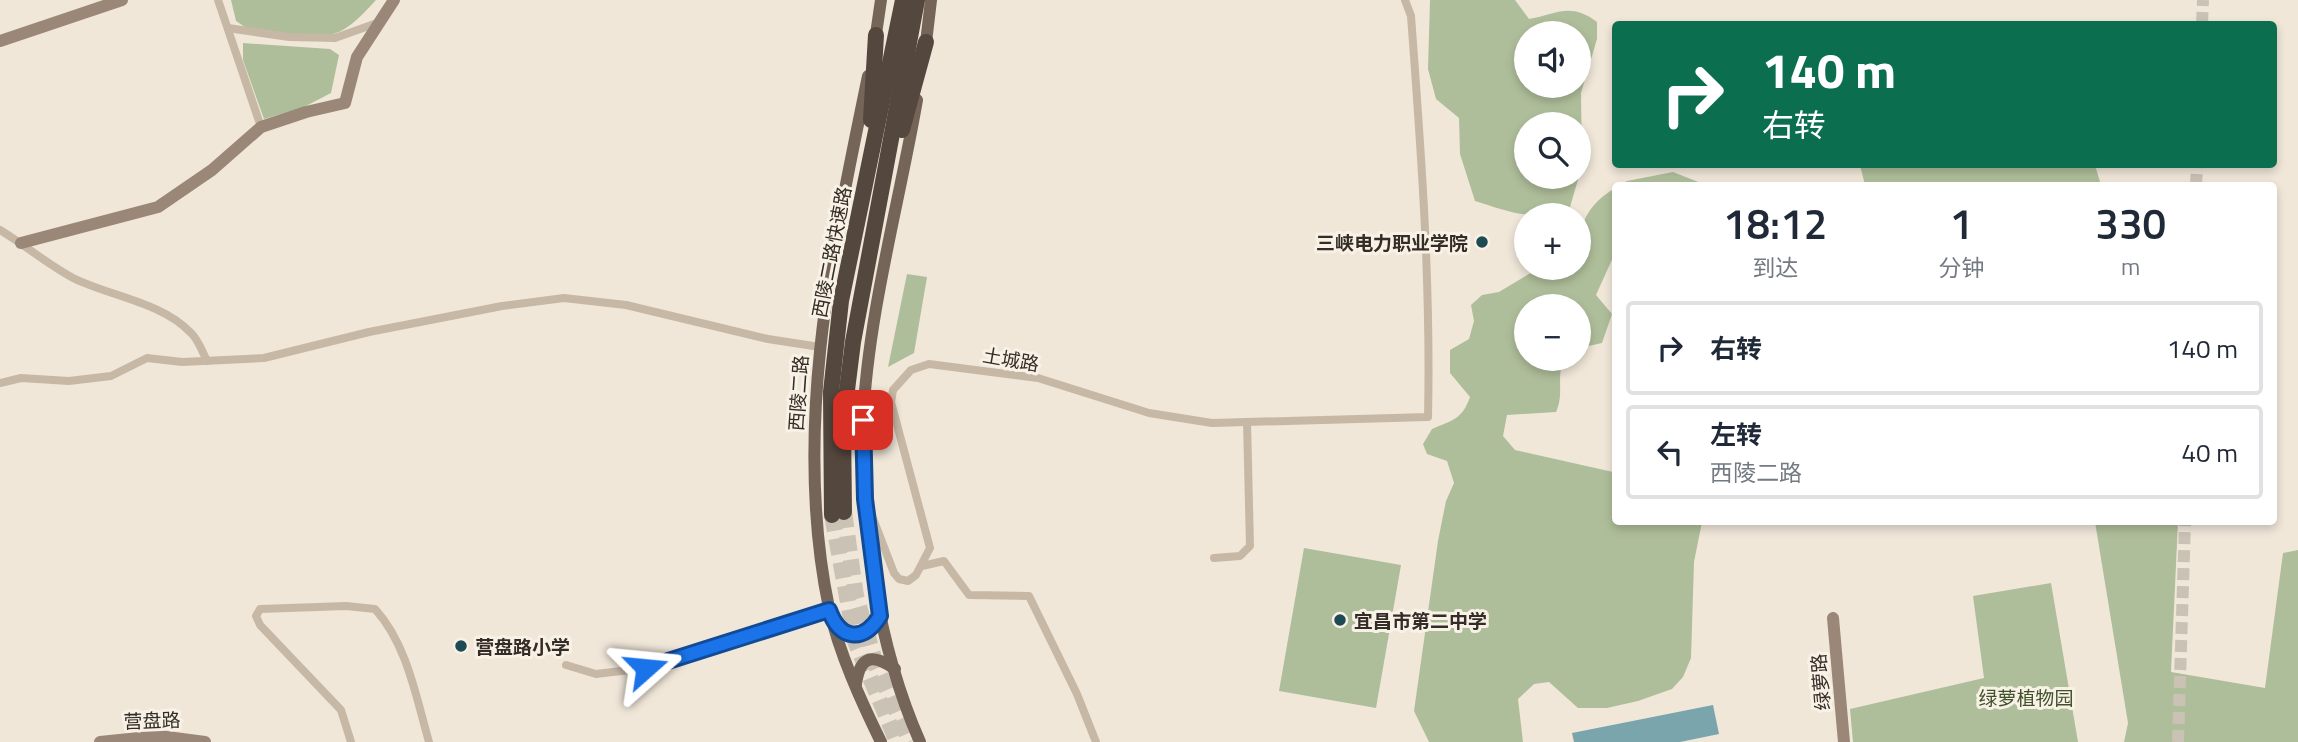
<!DOCTYPE html>
<html lang="zh">
<meta charset="utf-8">
<style>
:root{--surface:#fff;--page:#f6f6f7;--text:#1f2937;--muted:#747a83;--line:#e0e1e3}
body{margin:0;font-family:"Titillium Web","Noto Sans SC",sans-serif;background:var(--page);color:var(--text);height:100vh;display:flex;flex-direction:column;font-size:26px;white-space:nowrap}
*{box-sizing:border-box;margin:0}
p{font-size:23px;color:var(--muted)}
.icon{flex:none;width:38px;height:38px;fill:none;stroke:currentColor;stroke-width:2;stroke-linecap:round;stroke-linejoin:round}
.map{position:relative;flex:1;overflow:hidden}
.sheet{position:absolute;left:1612px;top:182px;width:665px;height:343px;display:flex;flex-direction:column;background:var(--surface);border-radius:7px;box-shadow:0 4px 10px #0003}
.sheet>*{flex:none}
.guide{position:absolute;left:1612px;top:21px;width:665px;height:147px;border-radius:7px;box-shadow:0 4px 10px #0003;background:#0b6e4f;color:#fff;overflow:hidden}
.fabs{position:absolute;left:1514px;top:21px;display:grid;gap:14px}
.fabs a{display:grid;place-items:center;width:77px;height:77px;border-radius:50%;background:var(--surface);box-shadow:0 4px 10px #0003;font-size:35px}
.pin{position:absolute;display:grid;place-items:center;width:60px;height:60px;color:#fff;margin:-30px;border-radius:14px;box-shadow:0 4px 10px #0006}
.me{position:absolute;width:77px;margin:-38px;rotate:72deg;stroke-linejoin:round;filter:drop-shadow(0 0 5px #0008)}
.turn{display:flex;align-items:center;gap:24px;height:147px;padding:0 35px;font-size:32px}
.turn .icon{width:91px;height:91px;stroke-width:2.5}
.turn b{display:block;font-size:49px;line-height:60px}
.eta{display:flex;justify-content:space-evenly;align-items:center;height:119px;text-align:center}
.eta b{font-size:42px;font-weight:600;line-height:49px}
ul{padding:0;list-style:none}
li{display:flex;align-items:center;gap:21px;height:94px;margin:0 14px 10px;padding:0 21px;border:4px solid var(--line);border-radius:7px}
li div{flex:1}
li b{display:block;font-size:26px}
li em{font-style:normal}
.map>svg:first-child{display:block}
</style>
<div class="map">
<svg width="2298" height="742" viewBox="0 0 2298 742">
<rect width="100%" height="100%" fill="#f0e7d9"/>
<g fill="#afbe9a" fill-rule="evenodd">
<path d="M 231,0 L 376,0 C 365,12 349,30 333,34 C 309,40 268,31 245,27 L 236,21 Z"/>
<path d="M 1430,0 L 1515,0 L 1529,19 C 1558,14 1570,2 1597,22 L 1597,39 L 1581,93 L 1582,166 L 1570,207 C 1538,224 1507,211 1475,201 L 1460,154 L 1459,118 L 1436,99 L 1428,69 ZM 1578,33 L 1578,86 L 1526,86 L 1526,33 ZM 1578,124 L 1578,177 L 1526,177 L 1526,124 Z"/>
<path d="M 243,43 L 330,49 L 339,55 L 331,93 L 304,107 L 264,119 L 243,60 Z"/>
<path d="M 1860,165 L 2095,165 L 2101,185 L 1865,185 Z"/>
<path d="M 1673,172 L 1706,185 L 1619,185 L 1627,181 Z"/>
<path d="M 1615,188 L 1615,253 L 1596,295 L 1612,314 L 1602,343 L 1579,348 L 1578,306 L 1526,306 L 1526,359 L 1565,359 C 1555,374 1565,393 1556,412 L 1507,415 L 1503,436 L 1515,450 L 1613,472 L 1615,522 L 1702,522 L 1694,562 L 1691,658 L 1683,677 L 1672,689 L 1638,701 L 1607,708 L 1578,708 L 1549,682 L 1534,684 L 1518,699 L 1523,742 L 1429,742 L 1414,711 L 1438,541 L 1446,501 L 1454,483 L 1447,461 L 1427,454 L 1423,444 L 1432,429 C 1452,420 1462,420 1470,397 L 1450,373 L 1450,350 L 1469,339 L 1474,321 L 1471,305 L 1482,295 L 1499,292 L 1539,268 L 1578,268 C 1578,231 1581,209 1615,188 Z"/>
<path d="M 907,274 L 927,277 L 914,353 L 888,367 Z"/>
<path d="M 2095,522 L 2178,522 L 2171,672 L 2265,688 L 2283,553 L 2298,550 L 2298,742 L 2124,742 L 2128,723 Z"/>
<path d="M 1304,548 L 1401,565 L 1376,708 L 1279,691 Z"/>
<path d="M 2051,583 L 2078,742 L 1853,742 L 1850,709 L 1984,678 L 1973,596 Z"/>
</g>
<path fill="#7aa5ac" d="M 1713,705 L 1719,734 L 1680,742 L 1574,742 L 1572,733 Z"/>
<g fill="none" stroke-linecap="round" stroke-linejoin="round">
<g stroke="#cac2b5" stroke-width="12" stroke-dasharray="12 6" stroke-linecap="butt">
<path d="M 2202,24 L 2203,0"/>
<path d="M 2196,186 L 2197,164"/>
<path d="M 2178,742 L 2185,522"/>
</g>
<g stroke="#cac2b5" stroke-width="16" stroke-dasharray="16 8" stroke-linecap="butt">
<path d="M 844,512 L 856,596 L 877,668 L 910,742"/>
<path d="M 832,515 L 855,641 L 897,742"/>
</g>
<g stroke="#c7b8a6" stroke-width="8">
<path d="M 218,0 L 261,127"/>
<path d="M 228,28 L 289,37 L 335,38 L 377,23"/>
<path d="M 0,230 C 25,245 47,264 73,278 C 109,296 162,302 191,333 C 198,339 203,353 207,361"/>
<path d="M 0,383 L 21,378 L 69,381 L 111,376 L 147,358 L 182,362 L 264,358 L 369,332 L 502,306 L 564,298 L 626,305 L 768,339 L 820,347"/>
<path d="M 869,508 L 894,573 L 899,579 L 908,581 L 916,575 L 930,548 L 891,402 L 893,390 L 911,370 L 929,364 L 1038,378 L 1149,413 L 1212,423 L 1428,417 C 1431,283 1421,150 1411,16 L 1405,0"/>
<path d="M 1214,558 L 1240,556 L 1250,546 L 1247,422"/>
<path d="M 922,566 L 944,561 L 969,595 L 1029,596 L 1077,694 L 1096,742"/>
<path d="M 566,665 L 596,674 L 646,668 L 829,610"/>
<path d="M 351,742 L 341,710 L 260,625 L 256,616 L 260,609 L 346,606 L 375,609 C 407,644 416,697 429,742"/>
</g>
<g stroke="#9b8778" stroke-width="12">
<path d="M 0,41 L 122,0"/>
<path d="M 21,243 L 158,207 L 212,170 L 261,127 L 306,112 L 345,103 L 357,57 L 394,0"/>
<path d="M 1833,618 L 1844,742"/>
<path d="M 100,742 L 159,736 L 205,742"/>
</g>
<g stroke="#756458" stroke-width="12">
<path d="M 875,41 L 881,0"/>
<path d="M 925,51 L 931,0"/>
<path d="M 868,76 C 832,250 792,431 829,608 C 839,653 861,701 881,742"/>
<path d="M 917,100 C 899,204 868,314 863,420 C 859,523 878,647 920,742"/>
<path d="M 834,624 C 853,640 867,636 880,616"/>
<path d="M 856,684 C 860,656 872,653 895,669"/>
</g>
<g stroke="#54473e" stroke-width="16">
<path d="M 871,120 L 876,35"/>
<path d="M 902,130 L 926,42"/>
<path d="M 844,512 L 843,422 L 853,342 L 917,0"/>
<path d="M 832,515 L 831,392 L 841,301 L 903,0"/>
</g>
</g>
<g fill="none" stroke-linecap="round" stroke-linejoin="round">
<g stroke="#114b97" stroke-width="18">
<path id="route" d="M 646,668 L 829,610 C 840,640 863,643 880,616 L 865,499 L 863,420"/>
</g>
<use href="#route" stroke="#1a73e8" stroke-width="12"/>
</g>
<g fill="#1e4b53" stroke="#f8f1e5" stroke-width="2.5">
<circle cx="1482" cy="242" r="7"/>
<circle cx="1340" cy="620" r="7"/>
<circle cx="461" cy="646" r="7"/>
</g>
<g text-anchor="middle" dominant-baseline="central" stroke-width="6" stroke-linejoin="round" paint-order="stroke">
<g font-size="19" font-weight="bold" fill="#342c27" stroke="#f8f1e5" text-anchor="start">
<text x="1468" y="242" text-anchor="end">三峡电力职业学院</text>
<text x="1354" y="620">宜昌市第二中学</text>
<text x="475" y="646">营盘路小学</text>
</g>
<g font-size="19" fill="#342c27" stroke="#f8f1e5">
<text transform="translate(831 252) rotate(-79)">西陵二路快速路</text>
<text transform="translate(1011 359) rotate(10)">土城路</text>
<text transform="translate(798 393) rotate(-86)">西陵二路</text>
<text transform="translate(1820 682) rotate(-95)">绿萝路</text>
<text transform="translate(152 720) rotate(-2)">营盘路</text>
</g>
<g font-size="19" fill="#40512b" stroke="#f8f1e5">
<text x="2026" y="697">绿萝植物园</text>
</g>
</g>
</svg>
<div class="fabs">
<a><svg class="icon" aria-label="sound" viewBox="0 0 24 24"><path d="M4 9h4l5-4v14l-5-4H4zM17 9q2 3 0 6"/></svg></a>
<a><svg class="icon" aria-label="search" viewBox="0 0 24 24"><circle cx="10" cy="10" r="6"/><path d="M15 15l6 6"/></svg></a>
<a>+</a>
<a>−</a>
</div>
<div class="pin" style="left:863px;top:420px;background:#d93025"><svg class="icon" aria-label="arrive" viewBox="0 0 24 24"><path d="M6 21V4h12l-3 4 3 4H6"/></svg></div>
<svg class="me" style="left:646px;top:668px" viewBox="-20 -20 40 40"><path d="M0-17L14 15 0 8-14 15z" fill="#1a73e8" stroke="#fff" stroke-width="4"/></svg>
<div class="guide">
<div class="turn"><svg class="icon" aria-label="right" viewBox="0 0 24 24"><path d="M7 20v-9h11M14 6l5 5-5 5"/></svg><div><b>140 m</b>右转</div></div>
</div>
<section class="sheet">
<div class="eta">
<div><b>18:12</b><p>到达</p></div>
<div><b>1</b><p>分钟</p></div>
<div><b>330</b><p>m</p></div>
</div>
<ul>
<li><svg class="icon" aria-label="right" viewBox="0 0 24 24"><path d="M7 20v-9h11M14 6l5 5-5 5"/></svg><div><b>右转</b></div><em>140 m</em></li>
<li><svg class="icon" aria-label="left" viewBox="0 0 24 24"><path d="M17 20v-9H6M10 6l-5 5 5 5"/></svg><div><b>左转</b><p>西陵二路</p></div><em>40 m</em></li>
</ul>
</section>
</div>
